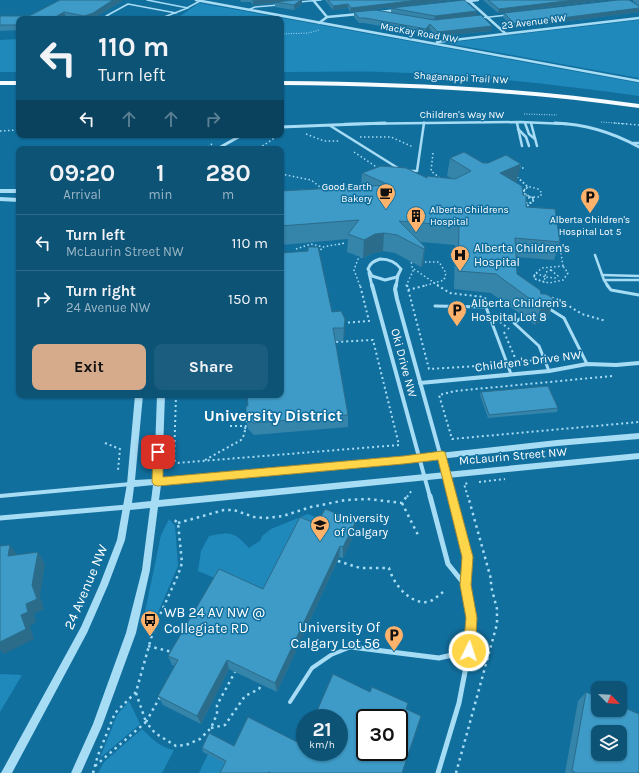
<!DOCTYPE html>
<style>
:root{--surface:#0d5376;--page:#1b5d7e;--text:#f1f3f6;--muted:#9ab6c5;--line:#2d6988;--accent:#d6ab8b}
body{margin:0;font-family:Karla,sans-serif;background:var(--page);color:var(--text);height:100vh;display:flex;flex-direction:column;font-size:15px;white-space:nowrap}
*{box-sizing:border-box;margin:0}
p{font-size:13px;color:var(--muted)}
.icon{flex:none;width:22px;height:22px;fill:none;stroke:currentColor;stroke-width:2;stroke-linecap:round;stroke-linejoin:round}
.map{position:relative;flex:1;overflow:hidden}
.sheet{position:absolute;left:16px;top:146px;width:268px;height:252px;display:flex;flex-direction:column;background:var(--surface);border-radius:8px;box-shadow:0 1px 3px #0004}
.sheet>*{flex:none}
.banner{position:absolute;left:16px;top:16px;width:268px;height:122px;border-radius:8px;box-shadow:0 1px 3px #0004;background:#0d5376;color:var(--text);overflow:hidden}
.needle{width:26px;rotate:114deg}
.controls{position:absolute;left:591px;top:681px;display:grid;gap:8px}
.controls a{display:grid;place-items:center;width:36px;height:36px;border-radius:8px;background:var(--surface);box-shadow:0 1px 3px #0004;font-size:20px}
.speed{position:absolute;left:296px;top:709px;display:flex;gap:8px;font-size:20px;font-weight:700;text-align:center}
.speed>*{display:grid;place-content:center;width:52px;height:52px;border-radius:50%;background:var(--surface);box-shadow:0 1px 3px #0004;line-height:1}
.speed small{font-size:10px;font-weight:400}
.speed .limit{border:2px solid #111;border-radius:6px;background:#fff;color:#111}
.pin{position:absolute;display:grid;place-items:center;width:34px;height:34px;color:#fff;margin:-17px;border-radius:8px;box-shadow:0 2px 6px #0006}
.me{position:absolute;width:44px;margin:-22px;rotate:4deg;stroke-linejoin:round;filter:drop-shadow(0 0 3px #0008)}
.turn{display:flex;align-items:center;gap:14px;height:84px;padding:0 16px;font-size:18px}
.turn .icon{width:52px;height:52px;stroke-width:2.5}
.turn b{display:block;font-size:28px;line-height:34px}
.lanes{display:flex;align-items:center;height:38px;padding:0 16px;background:#0003;justify-content:center;gap:20px;direction:ltr}
.lanes .off{opacity:.35}
.eta{display:flex;justify-content:space-evenly;align-items:center;height:68px;text-align:center}
.eta b{font-size:24px;font-weight:700;line-height:28px}
.button{display:flex;gap:8px;margin-top:auto;padding:8px 16px}
.button a{flex:1;height:46px;border-radius:8px;background:var(--accent);color:#111;font-size:16px;font-weight:700;line-height:46px;text-align:center}
.button a+a{background:var(--page);color:var(--text)}
ul{padding:0;list-style:none}
li{display:flex;align-items:center;gap:12px;height:56px;padding:0 16px;border-top:1px solid var(--line)}
li div{flex:1}
li b{display:block;font-size:15px}
li em{font-style:normal}
.map>svg:first-child{display:block}
</style>
<div class="map">
<svg width="639" height="773" viewBox="0 0 639 773">
<rect width="100%" height="100%" fill="#116f9e"/>
<g fill="#2089bb">
<path d="M 199,3 L 639,83 L 639,96 C 555,84 470,75 384,72 C 350,71 315,72 281,72 L 281,19 L 176,19 Z"/>
<path d="M 639,20 L 639,78 L 446,43 Z"/>
<path d="M 19,39 L 19,72 L 0,72 L 0,40 Z"/>
<path d="M 308,514 L 325,521 L 265,599 L 198,571 L 201,551 L 209,536 C 231,532 233,531 249,548 L 261,540 L 262,536 L 271,529 Z"/>
<path d="M 169,519 L 175,526 L 178,566 L 156,617 L 149,627 L 147,626 L 145,612 L 161,535 Z"/>
<path d="M 0,674 L 22,675 L 0,712 Z"/>
<path d="M 129,701 L 140,724 L 100,758 L 117,715 Z"/>
<path d="M 142,729 C 151,738 161,748 174,750 L 162,773 L 98,773 L 104,762 Z"/>
<path d="M 208,754 L 228,764 L 223,773 L 199,773 Z"/>
</g>
<g fill="none" stroke-linecap="round" stroke-linejoin="round">
<g stroke="#a7dcf5" stroke-width="1" stroke-dasharray="1 1.5" stroke-linecap="butt">
<path d="M 281,34 L 309,33 L 319,30"/>
<path d="M 524,114 L 557,115"/>
<path d="M 601,122 L 627,124"/>
</g>
<g stroke="#a7dcf5" stroke-width="1.5" stroke-dasharray="1.5 2.5" stroke-linecap="butt">
<path d="M 614,123 L 639,125"/>
<path d="M 0,131 L 19,130"/>
<path d="M 306,134 L 324,141 L 340,141"/>
<path d="M 360,137 L 391,137 L 413,147"/>
<path d="M 204,149 L 212,144"/>
<path d="M 255,149 L 261,147 L 279,135"/>
<path d="M 354,152 L 378,168"/>
<path d="M 433,153 L 431,171 L 440,178"/>
<path d="M 519,166 L 523,168 L 520,169"/>
<path d="M 281,174 L 311,180 L 324,190"/>
<path d="M 517,177 L 527,186 L 538,189 L 542,193 L 540,197 L 529,197"/>
<path d="M 517,177 L 528,187 L 524,190 L 524,194 L 534,198 L 531,203 L 524,203"/>
<path d="M 524,190 L 526,195"/>
<path d="M 524,190 L 523,192 L 526,195"/>
<path d="M 524,190 L 528,187"/>
<path d="M 526,195 L 529,197"/>
<path d="M 526,195 L 529,197"/>
<path d="M 524,198 L 534,198 L 533,202 L 529,203 L 526,209"/>
<path d="M 526,210 L 529,203 L 533,202 L 534,198 L 529,197"/>
<path d="M 559,241 L 563,266"/>
<path d="M 296,249 L 311,244 L 323,247 L 345,243 L 336,245"/>
<path d="M 318,253 L 323,247"/>
<path d="M 421,262 L 439,262 L 446,273 L 444,280 L 424,286"/>
<path d="M 414,269 L 439,286"/>
<path d="M 551,270 L 558,276 L 555,278 L 545,277 L 546,272 Z"/>
<path d="M 536,273 L 545,277"/>
<path d="M 536,273 L 542,268 L 563,266"/>
<path d="M 534,276 L 535,279"/>
<path d="M 534,276 L 536,273"/>
<path d="M 534,276 L 536,273"/>
<path d="M 535,279 L 544,282 L 545,277"/>
<path d="M 535,279 L 549,283 L 563,280 L 568,273 L 563,266"/>
<path d="M 360,286 L 354,270 L 358,259 L 362,256"/>
<path d="M 406,286 L 413,271 L 411,261"/>
</g>
<g stroke="#a7dcf5" stroke-width="2" stroke-dasharray="2 3" stroke-linecap="butt">
<path d="M 407,285 L 429,369 L 494,365"/>
<path d="M 437,285 L 450,293 L 483,297 L 488,300"/>
<path d="M 408,290 L 427,285"/>
<path d="M 547,296 L 559,300 L 582,314 L 606,321"/>
<path d="M 500,322 L 509,329"/>
<path d="M 343,323 L 369,321 L 360,285"/>
<path d="M 504,332 L 516,360 L 524,362 L 534,360 L 535,356"/>
<path d="M 612,376 L 455,391 L 439,395 L 452,439 L 639,422"/>
<path d="M 176,395 L 174,460 L 177,463 L 399,445 L 373,340 L 335,342"/>
<path d="M 230,426 L 243,426 L 246,429"/>
<path d="M 105,443 L 120,449 L 118,470"/>
<path d="M 205,460 L 241,440 L 244,435 L 247,420"/>
<path d="M 479,482 L 505,479"/>
<path d="M 407,497 L 412,490"/>
<path d="M 468,497 L 464,484 L 469,483"/>
</g>
<g stroke="#a7dcf5" stroke-width="2.5" stroke-dasharray="2.5 4" stroke-linecap="butt">
<path d="M 402,503 L 419,537"/>
<path d="M 178,523 L 224,510 L 234,510 L 254,517 L 266,518 L 283,516 L 311,507 L 346,500 L 367,499 L 402,503 L 407,496"/>
<path d="M 338,561 L 360,568 L 389,568 C 393,583 409,604 427,602 C 433,601 438,596 443,592"/>
<path d="M 148,646 L 172,652"/>
<path d="M 136,693 L 146,722"/>
<path d="M 146,722 L 160,697"/>
<path d="M 211,728 L 225,725 L 245,696 L 259,689 L 261,685"/>
<path d="M 95,766 L 146,722 L 155,733 L 176,746 L 186,745 L 200,739 L 211,728 L 217,714 L 217,705 L 235,672"/>
<path d="M 93,773 L 98,755 L 115,713 L 136,692 L 154,628 L 178,575 L 182,563 L 178,523 L 172,518"/>
<path d="M 456,773 L 497,624 L 497,609 L 491,586 L 491,579 L 468,496"/>
</g>
<g stroke="#a7dcf5" stroke-width="1.5">
<path d="M 147,0 L 188,8"/>
<path d="M 299,2 L 321,0"/>
<path d="M 248,10 L 255,7 L 278,5"/>
<path d="M 481,18 L 507,15"/>
<path d="M 123,19 L 106,16 L 128,4 L 176,13"/>
<path d="M 159,19 L 185,9 L 200,1"/>
<path d="M 424,124 L 424,122"/>
</g>
<g stroke="#a7dcf5" stroke-width="2.5">
<path d="M 517,123 L 522,146"/>
<path d="M 525,123 L 529,134 L 535,139"/>
<path d="M 531,123 L 537,146"/>
<path d="M 329,125 L 401,170"/>
<path d="M 518,129 L 526,137 L 529,146"/>
<path d="M 633,143 L 639,143"/>
<path d="M 408,171 L 417,171 L 424,123"/>
<path d="M 595,255 L 604,280 L 608,286"/>
<path d="M 602,275 L 639,276"/>
<path d="M 604,280 L 639,280"/>
</g>
<g stroke="#a7dcf5" stroke-width="3">
<path d="M 607,285 L 611,290 L 639,295"/>
<path d="M 435,306 L 486,307 L 511,374"/>
<path d="M 548,308 L 564,318 L 587,364"/>
<path d="M 521,318 L 514,323 L 539,346 L 549,371"/>
</g>
<path stroke="#a7dcf5" stroke-width="4" d="M 290,702 L 312,668 L 331,655 L 351,647"/>
<g stroke="#a7dcf5" stroke-width="2.5">
<path d="M 196,0 L 639,81"/>
<path d="M 313,0 L 327,17"/>
<path d="M 469,1 L 506,34"/>
<path d="M 461,2 L 478,0"/>
<path d="M 380,12 L 397,10"/>
<path d="M 319,23 L 327,17 L 359,14"/>
<path d="M 437,42 L 639,18"/>
<path d="M 345,124 L 520,122 L 567,124"/>
</g>
<g stroke="#a7dcf5" stroke-width="3">
<path d="M 555,123 C 585,124 612,132 639,147"/>
<path d="M 281,127 L 385,123"/>
<path d="M 217,149 L 242,135"/>
<path d="M 380,259 C 389,259 396,262 401,269 L 397,277 L 385,280 L 372,276 L 368,269 C 370,263 374,261 380,259 Z"/>
<path d="M 369,273 L 372,286"/>
<path d="M 396,286 L 398,275"/>
</g>
<g stroke="#a7dcf5" stroke-width="4">
<path d="M 372,285 L 430,497"/>
<path d="M 396,285 L 395,289 L 397,299 L 452,497"/>
<path d="M 420,383 L 549,371 L 587,364 L 616,365 L 639,363"/>
<path d="M 0,496 L 131,484"/>
</g>
<g stroke="#a7dcf5" stroke-width="5">
<path d="M 430,496 L 448,564 L 465,585"/>
<path d="M 0,518 L 127,507"/>
<path d="M 351,647 L 439,658 L 469,651"/>
<path d="M 438,773 L 459,703 L 469,651 L 471,618 L 465,585 L 468,557 L 452,496"/>
</g>
<g fill="#a7dcf5" fill-rule="evenodd">
<rect x="0" y="189" width="19" height="4"/>
<path d="M 0,197 L 19,198 L 19,202 L 0,201 Z"/>
<path d="M 135,395 L 143,395 L 135,480 L 154,479 L 157,395 L 165,395 L 162,478 L 403,457 L 557,440 L 639,433 L 639,439 L 557,446 L 403,463 L 161,485 L 159,500 L 639,453 L 639,459 L 158,507 L 150,570 L 136,633 L 102,726 L 81,773 L 71,773 L 93,724 L 126,633 L 142,570 L 150,508 L 130,510 L 125,540 L 108,585 L 87,633 L 12,773 L 1,773 L 81,627 L 100,584 L 117,540 L 127,484 ZM 153,485 L 151,501 L 132,503 L 134,487 Z"/>
</g>
<g fill="#f5fbff" fill-rule="evenodd">
<rect x="0" y="81" width="19" height="4"/>
<path d="M 281,81 C 401,82 520,87 639,104 L 639,108 C 520,91 401,86 281,85 Z"/>
</g>
</g>
<g fill="#3584aa">
<path d="M 240,0 L 302,0 L 302,4 L 294,10 L 275,7 L 275,3 L 253,5 L 251,2 L 241,2 Z"/>
<path d="M 325,0 L 453,0 L 350,12 L 348,8 L 333,10 Z"/>
<path d="M 483,0 L 605,0 L 498,13 Z"/>
<path d="M 633,0 L 639,0 L 639,6 L 633,1 Z"/>
<path d="M 122,1 L 92,19 L 74,19 L 66,17 L 63,19 L 19,19 L 19,30 L 0,31 L 0,16 L 29,16 Z"/>
<path d="M 391,8 L 477,11 L 476,16 L 491,31 L 437,36 L 429,29 L 425,34 L 364,23 L 359,23 L 354,17 L 354,12 L 391,12 Z"/>
<path d="M 639,8 L 639,12 L 514,28 L 503,17 L 504,13 Z"/>
<path d="M 450,158 L 483,163 L 517,181 L 515,182 L 523,195 L 526,207 L 560,242 L 554,260 L 516,257 L 517,274 L 541,294 L 554,299 L 548,318 L 535,325 L 491,293 L 454,289 L 455,245 L 420,242 L 425,247 L 423,265 L 421,267 L 395,253 L 383,251 L 373,253 L 363,258 L 347,252 L 348,239 L 281,245 L 281,191 L 361,186 L 362,173 L 427,178 L 451,178 L 447,176 Z"/>
<path d="M 308,251 L 332,312 L 341,311 L 345,332 L 343,341 L 335,341 L 348,415 L 348,427 L 254,435 L 248,429 L 246,417 L 248,406 Z"/>
<path d="M 481,392 L 558,408 L 557,412 L 488,418 L 480,395 Z"/>
<path d="M 317,524 L 355,533 L 343,558 L 339,557 L 277,692 L 229,669 L 201,724 L 163,705 L 158,696 L 175,666 L 172,665 L 168,656 L 263,589 Z"/>
<path d="M 586,692 L 639,773 L 565,773 L 578,701 Z"/>
<path d="M 406,709 L 402,773 L 220,773 L 225,763 L 203,752 L 202,748 L 303,745 Z"/>
</g>
<g fill="#2b6c8b">
<path d="M 113,0 L 122,0 L 122,1 L 94,18 L 92,19 L 85,19 L 84,16 Z"/>
<path d="M 264,0 L 300,0 L 275,2 L 275,3 L 253,5 L 253,1 Z"/>
<path d="M 301,0 L 302,0 L 302,4 L 294,10 L 294,5 Z"/>
<path d="M 419,0 L 453,0 L 350,12 L 351,8 Z"/>
<path d="M 574,0 L 605,0 L 498,13 L 499,9 Z"/>
<path d="M 348,4 L 348,8 L 333,10 L 333,6 Z"/>
<path d="M 639,8 L 639,12 L 514,28 L 515,24 Z"/>
<path d="M 477,11 L 476,16 L 434,21 L 435,16 Z"/>
<path d="M 64,12 L 66,17 L 63,19 L 52,19 Z"/>
<path d="M 430,24 L 429,29 L 425,34 L 426,29 Z"/>
<path d="M 492,26 L 491,31 L 437,36 L 438,32 Z"/>
<path d="M 521,164 L 517,181 L 496,191 L 500,173 Z"/>
<path d="M 384,233 L 383,251 L 373,253 L 363,258 L 364,240 L 375,234 Z"/>
<path d="M 425,247 L 423,265 L 421,267 L 424,249 Z"/>
<path d="M 554,299 L 548,318 L 535,325 L 541,307 Z"/>
<path d="M 345,319 L 345,332 L 343,341 L 344,328 Z"/>
<path d="M 356,521 L 355,533 L 343,558 L 343,547 Z"/>
<path d="M 10,545 L 18,556 L 8,556 Z"/>
<path d="M 340,546 L 339,557 L 277,692 L 275,683 Z"/>
<path d="M 38,552 L 45,564 L 40,596 L 44,609 L 34,614 L 36,622 L 30,626 L 34,639 L 4,654 L 0,650 L 0,642 L 21,615 L 32,585 Z"/>
<path d="M 227,660 L 229,669 L 201,724 L 197,716 Z"/>
</g>
<g fill="#3e9ac6" stroke="#2b6c8b" fill-rule="evenodd">
<path d="M 60,0 L 113,0 L 93,13 L 84,16 L 64,12 L 52,19 L 19,19 L 19,25 L 0,25 L 0,16 L 29,16 Z"/>
<path d="M 252,0 L 264,0 L 253,1 Z"/>
<path d="M 294,0 L 301,0 L 294,5 L 275,2 Z"/>
<path d="M 328,0 L 419,0 L 351,8 L 348,4 L 333,6 Z"/>
<path d="M 464,0 L 477,11 L 435,16 L 391,8 Z"/>
<path d="M 488,0 L 574,0 L 499,9 Z"/>
<path d="M 618,0 L 629,0 L 639,6 L 639,8 L 515,24 L 504,13 Z"/>
<path d="M 376,10 L 434,20 L 481,15 L 492,26 L 438,32 L 430,24 L 426,29 L 365,18 L 359,18 L 354,12 Z"/>
<path d="M 464,152 L 483,163 L 488,163 L 506,155 L 521,164 L 500,173 L 522,186 L 523,195 L 526,195 L 526,207 L 555,209 L 560,242 L 515,238 L 517,274 L 540,290 L 541,294 L 546,294 L 554,299 L 541,307 L 496,274 L 458,271 L 459,226 L 399,221 L 425,247 L 424,249 L 397,235 L 384,233 L 375,234 L 364,240 L 348,234 L 359,220 L 281,226 L 281,191 L 389,185 L 362,173 L 381,166 L 406,168 L 427,178 L 427,176 L 455,179 L 471,171 L 450,158 Z"/>
<path d="M 308,247 L 318,247 L 332,312 L 341,311 L 345,319 L 344,328 L 333,328 L 348,415 L 253,423 L 246,417 L 246,406 L 248,406 L 247,395 L 281,395 L 281,253 L 308,251 Z"/>
<path d="M 548,386 L 558,408 L 489,415 L 481,392 Z"/>
<path d="M 325,509 L 356,521 L 343,547 L 340,546 L 275,683 L 227,660 L 197,716 L 158,696 L 178,660 L 168,656 L 219,569 L 263,589 L 300,517 L 317,524 Z"/>
<path d="M 10,545 L 8,556 L 38,552 L 32,585 L 37,599 L 26,604 L 28,612 L 21,615 L 26,629 L 0,642 L 0,546 Z"/>
<path d="M 333,674 L 370,692 L 372,687 L 408,703 L 406,709 L 421,716 L 402,773 L 271,773 L 269,772 L 269,773 L 220,773 L 226,761 L 202,748 L 209,733 L 234,746 L 248,717 L 303,745 L 305,739 L 305,752 L 339,752 L 339,718 L 314,718 ZM 365,718 L 399,718 L 399,752 L 365,752 Z"/>
<path d="M 586,692 L 598,697 L 598,710 L 620,710 L 620,706 L 639,714 L 639,773 L 576,773 L 572,771 ZM 598,732 L 620,732 L 620,754 L 598,754 Z"/>
</g>
<path fill="#ffd54a" stroke="#a68a30" d="M 158,448 L 161,450 L 163,452 L 163,477 L 403,456 L 442,451 L 445,452 L 473,557 L 471,585 L 477,618 L 475,651 L 473,655 L 469,657 L 465,655 L 463,651 L 466,618 L 460,585 L 462,557 L 438,460 L 403,464 L 158,486 L 154,485 L 152,482 L 153,452 L 155,450 Z"/>
<defs>
<g id="cafe-pin" transform="scale(1)"><path d="M0 17L-7.5 6A9.5 9.5 0 1 1 7.5 6Z" fill="#ffb26b" stroke="#116f9e"/><path d="M-5.5-4.5H6V0H3Q3 3.5 0 3.5H-2.5Q-5.5 3.5-5.5 0ZM3-3.2v2h1.7v-2ZM-6 4.5H4V6H-6Z" fill="#111"/></g>
<g id="parking-pin" transform="scale(1)"><path d="M0 17L-7.5 6A9.5 9.5 0 1 1 7.5 6Z" fill="#ffb26b" stroke="#116f9e"/><path d="M-3.5-5.5H1a3.5 3.5 0 0 1 0 7H-1V5.5H-3.5ZM-1-3.4V-.6H.8a1.4 1.4 0 0 0 0-2.8Z" fill="#111"/></g>
<g id="building-pin" transform="scale(1)"><path d="M0 17L-7.5 6A9.5 9.5 0 1 1 7.5 6Z" fill="#ffb26b" stroke="#116f9e"/><path d="M-4-6H4V6H1V3H-1V6H-4ZM-2.5-4.3h1.7v1.8h-1.7ZM.8-4.3h1.7v1.8H.8ZM-2.5-1h1.7V.8h-1.7ZM.8-1h1.7V.8H.8Z" fill="#111"/></g>
<g id="hospital-pin" transform="scale(1)"><path d="M0 17L-7.5 6A9.5 9.5 0 1 1 7.5 6Z" fill="#ffb26b" stroke="#116f9e"/><path d="M-5-5h3v3.5h4V-5h3V5h-3V1.5h-4V5h-3Z" fill="#111"/></g>
<g id="university-pin" transform="scale(1)"><path d="M0 17L-7.5 6A9.5 9.5 0 1 1 7.5 6Z" fill="#ffb26b" stroke="#116f9e"/><path d="M0-5L7-2L0 1L-7-2ZM-4 1L0 2.5L4 1V4Q0 6-4 4Z" fill="#111"/></g>
<g id="bus-pin" transform="scale(1)"><path d="M0 17L-7.5 6A9.5 9.5 0 1 1 7.5 6Z" fill="#ffb26b" stroke="#116f9e"/><path d="M-5-6H5V4H4V6H2V4H-2V6H-4V4H-5ZM-3.5-4V0h7V-4ZM-3.5 1.2v1.5H-2V1.2ZM2 1.2v1.5H3.5V1.2Z" fill="#111"/></g>
</defs>
<g fill-rule="evenodd">
<use href="#cafe-pin" x="386" y="193"/>
<use href="#parking-pin" x="590" y="197"/>
<use href="#building-pin" x="416" y="216"/>
<use href="#hospital-pin" x="460" y="255"/>
<use href="#parking-pin" x="457" y="310"/>
<use href="#university-pin" x="320" y="525"/>
<use href="#bus-pin" x="150" y="620"/>
<use href="#parking-pin" x="394" y="635"/>
</g>
<g text-anchor="middle" dominant-baseline="central" stroke-width="3" stroke-linejoin="round" paint-order="stroke">
<g font-size="10" fill="#fff" stroke="#116f9e">
<text transform="translate(534 22) rotate(-7)">23 Avenue NW</text>
<text transform="translate(419 33) rotate(10)">MacKay Road NW</text>
<text transform="translate(461 78) rotate(3)">Shaganappi Trail NW</text>
<text x="462" y="115">Children's Way NW</text>
</g>
<g font-size="10" fill="#fff" stroke="#116f9e" text-anchor="end">
<text x="372" y="187">Good Earth<tspan x="372" dy="12">Bakery</tspan></text>
<text x="430" y="210" text-anchor="start">Alberta Childrens<tspan x="430" dy="12">Hospital</tspan></text>
<text x="590" y="220" text-anchor="middle">Alberta Children's<tspan x="590" dy="12">Hospital Lot 5</tspan></text>
</g>
<g font-size="12" fill="#fff" stroke="#116f9e" text-anchor="start">
<text x="474" y="248">Alberta Children's<tspan x="474" dy="14">Hospital</tspan></text>
<text x="471" y="303">Alberta Children's<tspan x="471" dy="14">Hospital Lot 8</tspan></text>
<text x="334" y="518">University<tspan x="334" dy="14">of Calgary</tspan></text>
</g>
<g font-size="12" fill="#fff" stroke="#116f9e">
<text transform="translate(528 361) rotate(-7)">Children's Drive NW</text>
<text transform="translate(404 363) rotate(75)">Oki Drive NW</text>
<text transform="translate(513 456) rotate(-5)">McLaurin Street NW</text>
</g>
<g font-size="14" fill="#fff" stroke="#116f9e">
<text transform="translate(86 587) rotate(-67)">24 Avenue NW</text>
</g>
<g font-size="14" fill="#fff" stroke="#116f9e" text-anchor="start">
<text x="164" y="612">WB 24 AV NW @<tspan x="164" dy="16">Collegiate RD</tspan></text>
<text x="380" y="627" text-anchor="end">University Of<tspan x="380" dy="16">Calgary Lot 56</tspan></text>
</g>
<g font-size="16" font-weight="bold" fill="#fff" stroke="#116f9e">
<text x="273" y="415">University District</text>
</g>
</g>
</svg>
<div class="controls">
<a><svg class="needle" viewBox="-14 -14 28 28"><path d="M0-13l5 13h-10z" fill="#e53935"/><path d="M0 13l5-13h-10z" fill="#9ab6c5"/></svg></a>
<a><svg class="icon" aria-label="layers" viewBox="0 0 24 24"><path d="M12 4l9 5-9 5-9-5zM3 14l9 5 9-5"/></svg></a>
</div>
<div class="speed"><div>21<small>km/h</small></div><div class="limit">30</div></div>
<div class="pin" style="left:158px;top:452px;background:#d93025"><svg class="icon" aria-label="arrive" viewBox="0 0 24 24"><path d="M6 21V4h12l-3 4 3 4H6"/></svg></div>
<svg class="me" style="left:469px;top:651px" viewBox="-20 -20 40 40"><circle r="17" fill="#ffd54a" stroke="#fff" stroke-width="3"/><path d="M0-11L8 9 0 5-8 9z" fill="#fff"/></svg>
<div class="banner">
<div class="turn"><svg class="icon" aria-label="left" viewBox="0 0 24 24"><path d="M17 20v-9H6M10 6l-5 5 5 5"/></svg><div><b>110 m</b>Turn left</div></div>
<div class="lanes"><svg class="icon" aria-label="left" viewBox="0 0 24 24"><path d="M17 20v-9H6M10 6l-5 5 5 5"/></svg><svg class="icon off" aria-label="ahead" viewBox="0 0 24 24"><path d="M12 20V5M6 11l6-6 6 6"/></svg><svg class="icon off" aria-label="ahead" viewBox="0 0 24 24"><path d="M12 20V5M6 11l6-6 6 6"/></svg><svg class="icon off" aria-label="right" viewBox="0 0 24 24"><path d="M7 20v-9h11M14 6l5 5-5 5"/></svg></div>
</div>
<section class="sheet">
<div class="eta">
<div><b>09:20</b><p>Arrival</p></div>
<div><b>1</b><p>min</p></div>
<div><b>280</b><p>m</p></div>
</div>
<ul>
<li><svg class="icon" aria-label="left" viewBox="0 0 24 24"><path d="M17 20v-9H6M10 6l-5 5 5 5"/></svg><div><b>Turn left</b><p>McLaurin Street NW</p></div><em>110 m</em></li>
<li><svg class="icon" aria-label="right" viewBox="0 0 24 24"><path d="M7 20v-9h11M14 6l5 5-5 5"/></svg><div><b>Turn right</b><p>24 Avenue NW</p></div><em>150 m</em></li>
</ul>
<div class="button"><a>Exit</a><a>Share</a></div>
</section>
</div>
